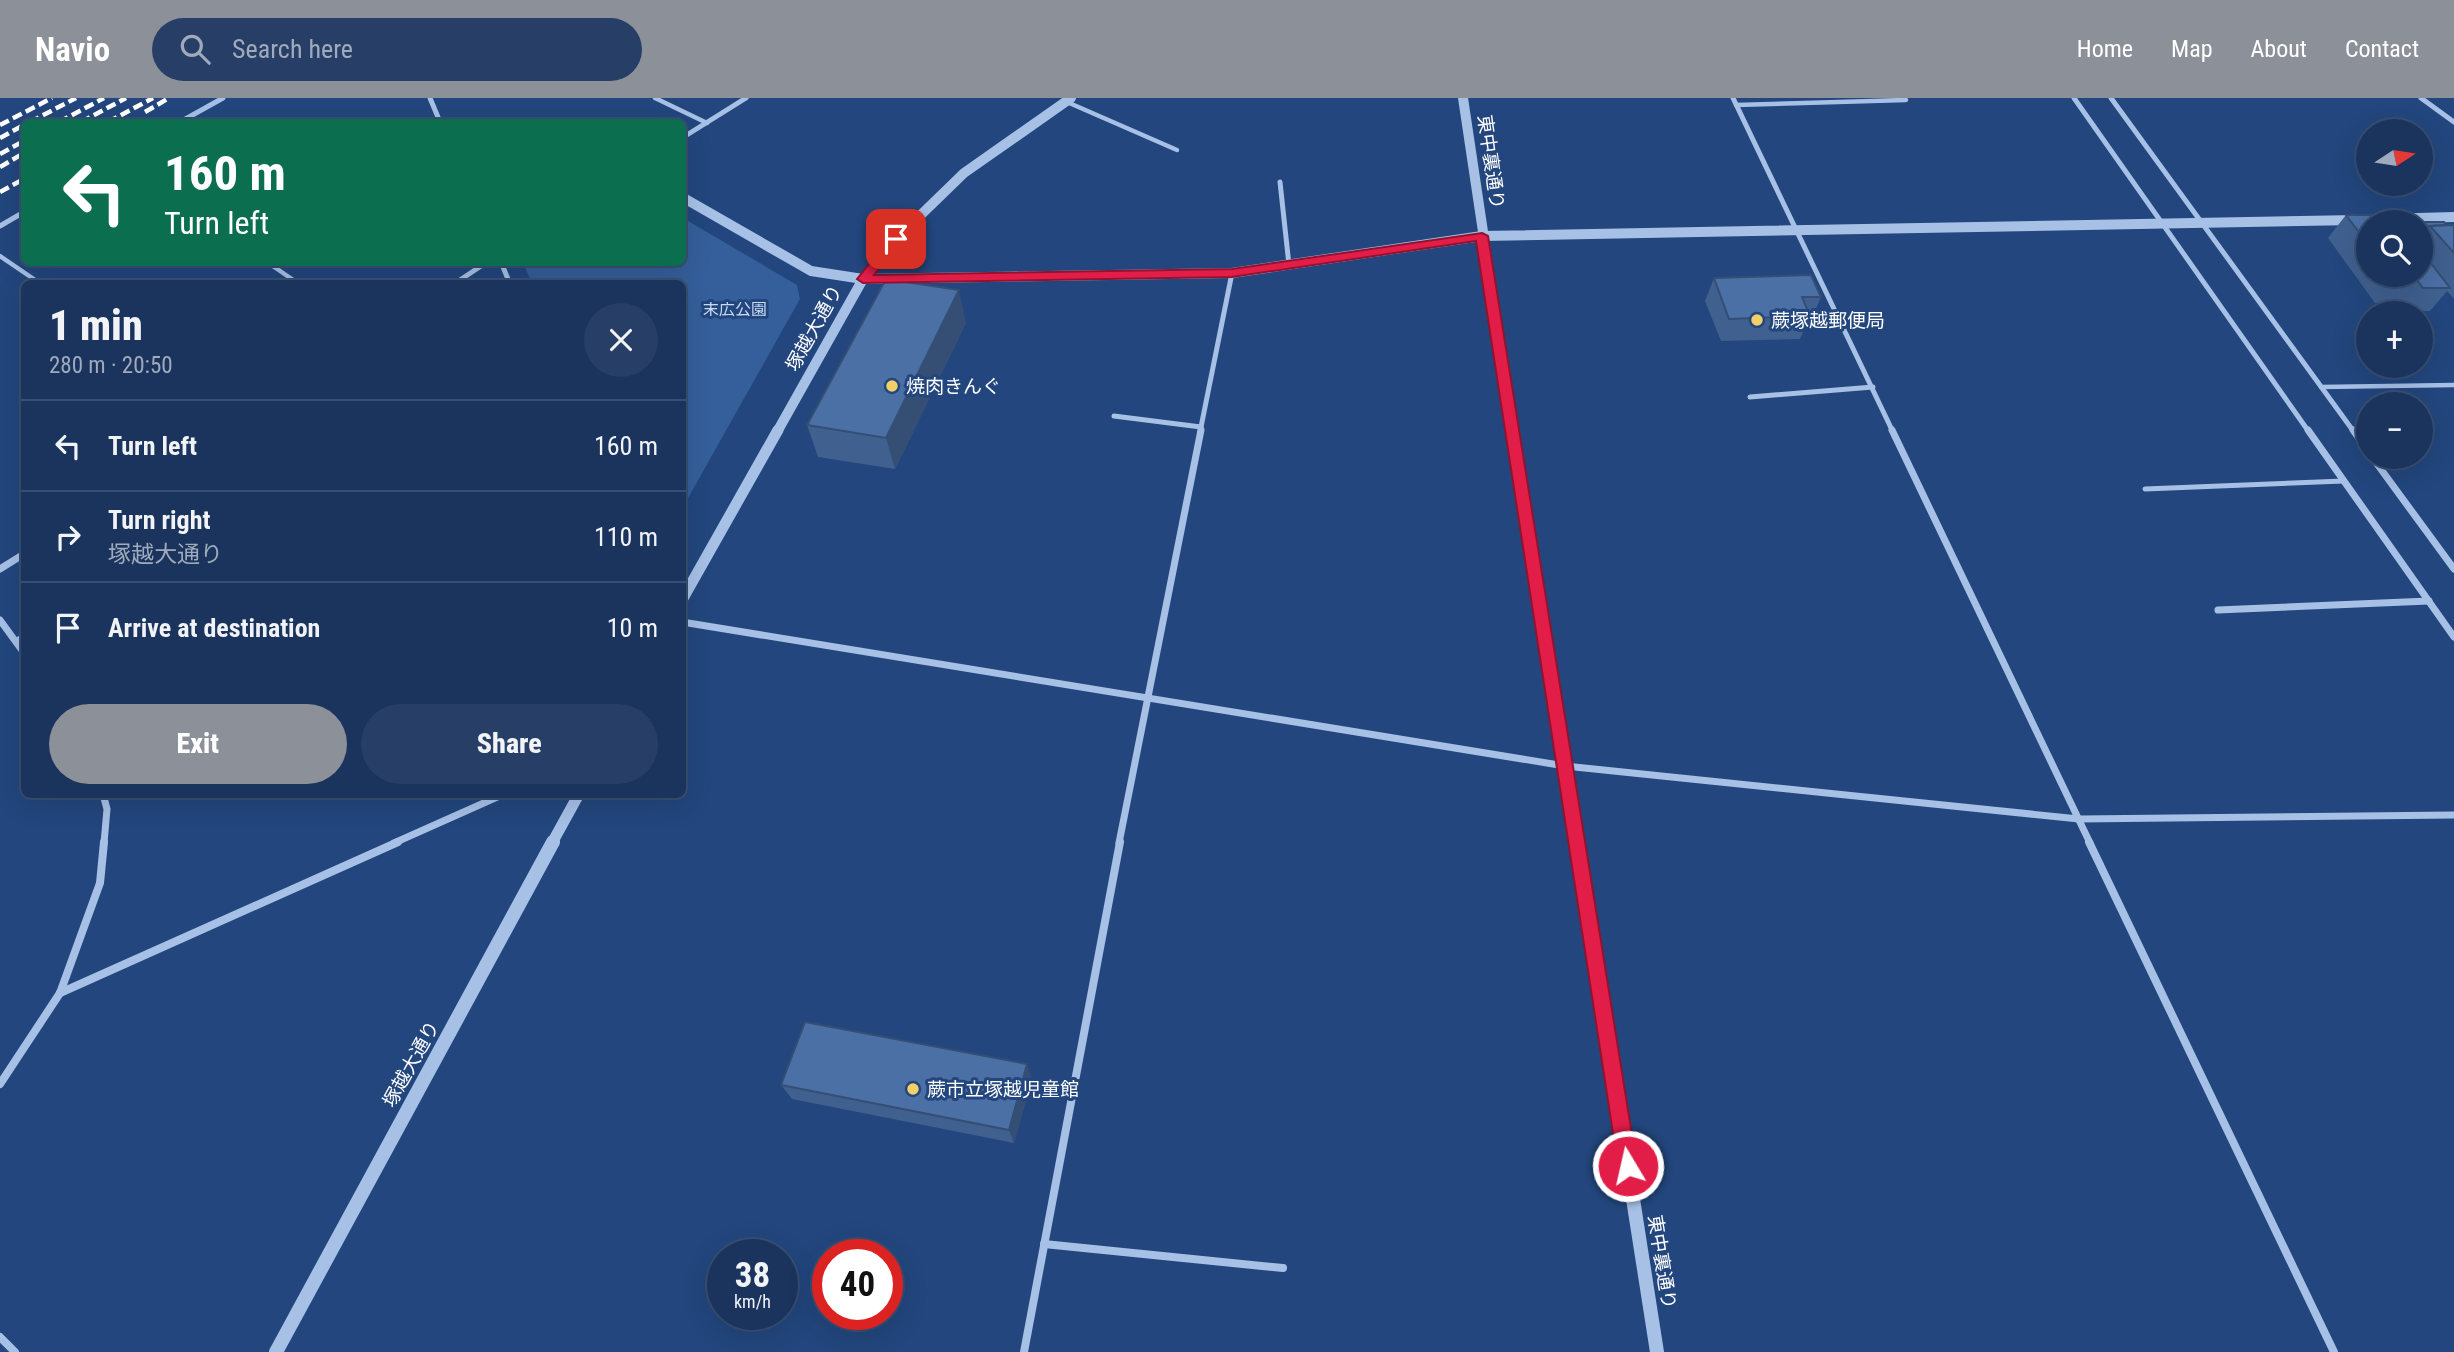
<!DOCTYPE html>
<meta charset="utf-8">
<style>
:root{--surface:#1a345e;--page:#273f67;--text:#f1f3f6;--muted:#9faabc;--line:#384f73;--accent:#8c9099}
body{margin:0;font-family:"Roboto Condensed","Noto Sans JP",sans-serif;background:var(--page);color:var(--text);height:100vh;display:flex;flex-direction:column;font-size:26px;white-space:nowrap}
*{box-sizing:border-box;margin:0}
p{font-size:23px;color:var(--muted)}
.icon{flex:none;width:38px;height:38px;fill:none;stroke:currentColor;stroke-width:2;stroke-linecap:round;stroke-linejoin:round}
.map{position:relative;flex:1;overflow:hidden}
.side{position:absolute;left:21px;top:182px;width:665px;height:518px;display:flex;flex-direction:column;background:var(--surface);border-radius:10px;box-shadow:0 7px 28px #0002,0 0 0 2px var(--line)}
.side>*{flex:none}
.top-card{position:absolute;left:21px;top:21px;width:665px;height:147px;border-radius:10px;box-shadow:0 7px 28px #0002,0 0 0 2px var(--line);background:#0b6e4f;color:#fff;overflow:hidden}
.needle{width:46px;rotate:78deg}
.fabs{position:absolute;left:2356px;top:21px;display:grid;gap:14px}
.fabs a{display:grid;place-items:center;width:77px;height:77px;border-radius:50%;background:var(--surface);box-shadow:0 7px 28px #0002,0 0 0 2px var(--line);font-size:35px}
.speed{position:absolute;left:707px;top:1141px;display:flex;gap:14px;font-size:35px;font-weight:700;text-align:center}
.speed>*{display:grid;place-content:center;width:91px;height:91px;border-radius:50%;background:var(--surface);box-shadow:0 7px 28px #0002,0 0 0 2px var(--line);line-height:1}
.speed small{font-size:18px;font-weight:400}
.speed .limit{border:10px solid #d22;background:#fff;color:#111}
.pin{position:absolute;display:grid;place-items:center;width:60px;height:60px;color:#fff;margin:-30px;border-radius:14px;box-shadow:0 4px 10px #0006}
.me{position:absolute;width:77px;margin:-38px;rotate:351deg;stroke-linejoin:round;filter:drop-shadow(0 0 5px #0008)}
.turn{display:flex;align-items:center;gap:24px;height:147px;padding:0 28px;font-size:32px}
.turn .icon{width:91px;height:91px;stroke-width:2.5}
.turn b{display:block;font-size:49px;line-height:60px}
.round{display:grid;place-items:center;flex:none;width:74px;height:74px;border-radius:37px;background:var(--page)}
.overview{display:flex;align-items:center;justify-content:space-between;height:119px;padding:0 28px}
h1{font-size:42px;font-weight:800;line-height:52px}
.primary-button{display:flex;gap:14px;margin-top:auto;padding:14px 28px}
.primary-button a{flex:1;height:80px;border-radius:42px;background:var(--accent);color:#fff;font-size:28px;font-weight:800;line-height:80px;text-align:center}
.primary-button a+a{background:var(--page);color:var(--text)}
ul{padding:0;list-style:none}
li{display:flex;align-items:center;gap:21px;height:91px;padding:0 28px;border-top:2px solid var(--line)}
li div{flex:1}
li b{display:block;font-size:26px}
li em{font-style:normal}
header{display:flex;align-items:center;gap:42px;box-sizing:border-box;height:98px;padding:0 35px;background:var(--accent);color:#fff}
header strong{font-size:33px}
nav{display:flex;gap:38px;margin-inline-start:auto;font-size:24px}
.search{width:490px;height:63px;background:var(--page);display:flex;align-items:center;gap:18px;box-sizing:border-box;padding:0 24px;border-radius:38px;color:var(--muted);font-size:26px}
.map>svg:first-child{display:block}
</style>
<header>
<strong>Navio</strong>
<div class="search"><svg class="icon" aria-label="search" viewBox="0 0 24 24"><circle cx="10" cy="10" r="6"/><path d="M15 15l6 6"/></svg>Search here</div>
<nav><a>Home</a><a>Map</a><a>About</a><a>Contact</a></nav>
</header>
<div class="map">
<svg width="2454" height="1254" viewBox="0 0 2454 1254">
<rect width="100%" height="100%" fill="#22467d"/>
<path fill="#355f9a" d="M 683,120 L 797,187 L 800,201 L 683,409 L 682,186 L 532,185 L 523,165 L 682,164 Z"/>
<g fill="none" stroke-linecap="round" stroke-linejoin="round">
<g stroke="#a6c0e6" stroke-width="4.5">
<path d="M 655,0 L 707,25"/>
<path d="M 1067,4 L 1177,52"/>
<path d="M 1736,7 L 1906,2"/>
<path d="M 0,158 L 41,186"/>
<path d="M 267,164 L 299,186"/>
<path d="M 2321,289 L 2454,287"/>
</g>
<g stroke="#a6c0e6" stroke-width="5">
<path d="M 2145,391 L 2344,383"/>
<path d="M 16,543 L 24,537"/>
</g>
<g stroke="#a6c0e6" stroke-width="5">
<path d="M 430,0 L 440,24"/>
<path d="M 1733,0 L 1893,334"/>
<path d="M 2074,0 L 2309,334"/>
<path d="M 2111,0 L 2354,334"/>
<path d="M 2421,0 L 2454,24"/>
<path d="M 180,24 L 223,0"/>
<path d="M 682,40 L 746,0"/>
<path d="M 1280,84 L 1289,167"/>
<path d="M 0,128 L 24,114"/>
<path d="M 501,164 L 510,186"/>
<path d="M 454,186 L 487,164"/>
<path d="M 1750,299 L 1873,289"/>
<path d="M 1114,318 L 1201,329"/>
<path d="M 1200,334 L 1232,175"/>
</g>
<g stroke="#a6c0e6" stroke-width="7">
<path d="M 1892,332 L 2090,745"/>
<path d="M 2308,332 L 2454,539"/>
<path d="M 2353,332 L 2368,353"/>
<path d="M 2372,359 L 2454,471"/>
<path d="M 0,471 L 24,456"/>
<path d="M 2218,512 L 2429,503"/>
<path d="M 0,522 L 24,555"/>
<path d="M 682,524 L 1565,668 L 2079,721 L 2454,717"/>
<path d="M 103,696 L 107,711 L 104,745"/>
<path d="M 394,745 L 504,696"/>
<path d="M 1119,745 L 1201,332"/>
</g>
<g stroke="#a6c0e6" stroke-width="8">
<path d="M 2089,744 L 2334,1254"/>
<path d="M 60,895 L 398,744"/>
<path d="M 0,986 L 60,895 L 100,785 L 104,744"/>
<path d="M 1044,1146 L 1283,1170"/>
<path d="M 0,1239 L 15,1254"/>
<path d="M 1024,1254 L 1120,744"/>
</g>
<g stroke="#a6c0e6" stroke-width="10">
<path d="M 1463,0 L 1513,334"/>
<path d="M 682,99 L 811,173 L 863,181 L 1232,175 L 1482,138 L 2356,122"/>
<path d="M 2381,121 L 2454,119"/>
<path d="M 777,334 L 863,181 L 896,141 L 964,75 L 1071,0"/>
</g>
<g stroke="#a6c0e6" stroke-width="11">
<path d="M 1512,332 L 1577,745"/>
<path d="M 682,502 L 778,332"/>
<path d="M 552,745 L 579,696"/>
</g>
<g stroke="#a6c0e6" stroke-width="14">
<path d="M 1577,744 L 1657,1254"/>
<path d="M 276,1254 L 553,744"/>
</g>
<g stroke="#fff" stroke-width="4.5" stroke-dasharray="10 4.5" stroke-linecap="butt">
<path d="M 145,14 L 169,0"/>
<path d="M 30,24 L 76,0"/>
<path d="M 59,24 L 104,0"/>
<path d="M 81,24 L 126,0"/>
<path d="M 108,24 L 153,0"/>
<path d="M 0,27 L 52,0"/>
<path d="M 0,40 L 24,27"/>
<path d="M 0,56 L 24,43"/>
<path d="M 0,69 L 24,55"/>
<path d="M 0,94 L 24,81"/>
</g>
</g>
<g fill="#40608f">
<path d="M 2346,117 L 2368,124 L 2368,177 L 2420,177 L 2420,129 L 2424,124 L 2454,127 L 2454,201 L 2447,193 L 2430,213 L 2403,213 L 2397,204 L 2375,205 L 2328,140 Z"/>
<path d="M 1714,180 L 1821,199 L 1811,222 L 1808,222 L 1800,241 L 1721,243 L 1705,203 Z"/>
<path d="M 966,225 L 895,371 L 818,359 L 807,327 Z"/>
<path d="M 1032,981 L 1014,1045 L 792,1001 L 781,987 Z"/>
</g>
<g fill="#344e74">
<path d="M 959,192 L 966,225 L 895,371 L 886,340 Z"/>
<path d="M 1027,966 L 1032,981 L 1014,1045 L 1009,1032 Z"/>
</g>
<g fill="#4b70a6" stroke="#344e74" stroke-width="2">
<path d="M 2346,117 L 2394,117 L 2400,124 L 2368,124 L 2368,146 Z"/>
<path d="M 2424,124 L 2444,124 L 2447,127 L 2430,128 L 2428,129 Z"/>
<path d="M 2454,127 L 2454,155 L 2430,128 Z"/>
<path d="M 2420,151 L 2450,190 L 2423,190 L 2417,182 L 2394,182 L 2391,177 L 2420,177 Z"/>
<path d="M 1811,177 L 1821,199 L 1802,199 L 1810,218 L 1729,221 L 1714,180 Z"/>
<path d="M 886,181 L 959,192 L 886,340 L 807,327 Z"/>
<path d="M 805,924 L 1027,966 L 1009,1032 L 781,987 Z"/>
</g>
<path fill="#e11d48" stroke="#92132f" stroke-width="2" d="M 1482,135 L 1488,138 L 1637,1068 L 1635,1074 L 1628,1077 L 1621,1074 L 1618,1068 L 1476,143 L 1232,179 L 863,185 L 857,181 L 891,139 L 896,138 L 902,141 L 874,177 L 1232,171 Z"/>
<g fill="#f1d069" stroke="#22467d" stroke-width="2.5">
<circle cx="1757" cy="222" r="7"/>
<circle cx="892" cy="288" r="7"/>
<circle cx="913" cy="991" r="7"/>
</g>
<g text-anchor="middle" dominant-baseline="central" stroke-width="6" stroke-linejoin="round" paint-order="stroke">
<g font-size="16" fill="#c9dbf5" stroke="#22467d">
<text x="735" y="211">末広公園</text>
</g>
<g font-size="19" fill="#fff" stroke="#22467d">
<text transform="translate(1491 64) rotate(82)">東中裏通り</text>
<text transform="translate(814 230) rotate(-61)">塚越大通り</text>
<text transform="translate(411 966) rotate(-61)">塚越大通り</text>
<text transform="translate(1662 1164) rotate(81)">東中裏通り</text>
</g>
<g font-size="19" fill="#fff" stroke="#22467d" text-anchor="start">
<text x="1771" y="222">蕨塚越郵便局</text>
<text x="906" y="288">焼肉きんぐ</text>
<text x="927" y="991">蕨市立塚越児童館</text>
</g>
</g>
</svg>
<div class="fabs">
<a><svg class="needle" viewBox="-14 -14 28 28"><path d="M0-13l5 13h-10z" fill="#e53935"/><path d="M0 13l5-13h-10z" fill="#9faabc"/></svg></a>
<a><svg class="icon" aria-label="search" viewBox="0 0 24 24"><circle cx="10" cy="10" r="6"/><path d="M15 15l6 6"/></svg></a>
<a>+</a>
<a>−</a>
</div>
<div class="speed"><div>38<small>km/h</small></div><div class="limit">40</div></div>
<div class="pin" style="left:896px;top:141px;background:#d93025"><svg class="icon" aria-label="arrive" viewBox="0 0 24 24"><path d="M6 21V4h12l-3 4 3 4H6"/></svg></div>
<svg class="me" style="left:1628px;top:1068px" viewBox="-20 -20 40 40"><circle r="17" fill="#e11d48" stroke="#fff" stroke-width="3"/><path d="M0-11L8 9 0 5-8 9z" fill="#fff"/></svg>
<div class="top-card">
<div class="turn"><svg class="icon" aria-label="left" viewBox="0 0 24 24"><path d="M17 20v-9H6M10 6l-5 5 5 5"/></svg><div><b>160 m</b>Turn left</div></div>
</div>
<section class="side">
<div class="overview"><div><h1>1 min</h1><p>280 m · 20:50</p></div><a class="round"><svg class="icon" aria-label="close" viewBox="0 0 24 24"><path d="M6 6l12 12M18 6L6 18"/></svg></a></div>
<ul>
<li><svg class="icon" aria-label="left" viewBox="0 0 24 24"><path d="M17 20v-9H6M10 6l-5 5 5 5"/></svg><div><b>Turn left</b></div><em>160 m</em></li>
<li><svg class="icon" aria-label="right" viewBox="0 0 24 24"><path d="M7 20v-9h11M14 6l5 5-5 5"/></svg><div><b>Turn right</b><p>塚越大通り</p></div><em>110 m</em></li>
<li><svg class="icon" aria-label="arrive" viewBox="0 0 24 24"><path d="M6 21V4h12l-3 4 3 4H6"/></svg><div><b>Arrive at destination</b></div><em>10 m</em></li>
</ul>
<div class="primary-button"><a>Exit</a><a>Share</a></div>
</section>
</div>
